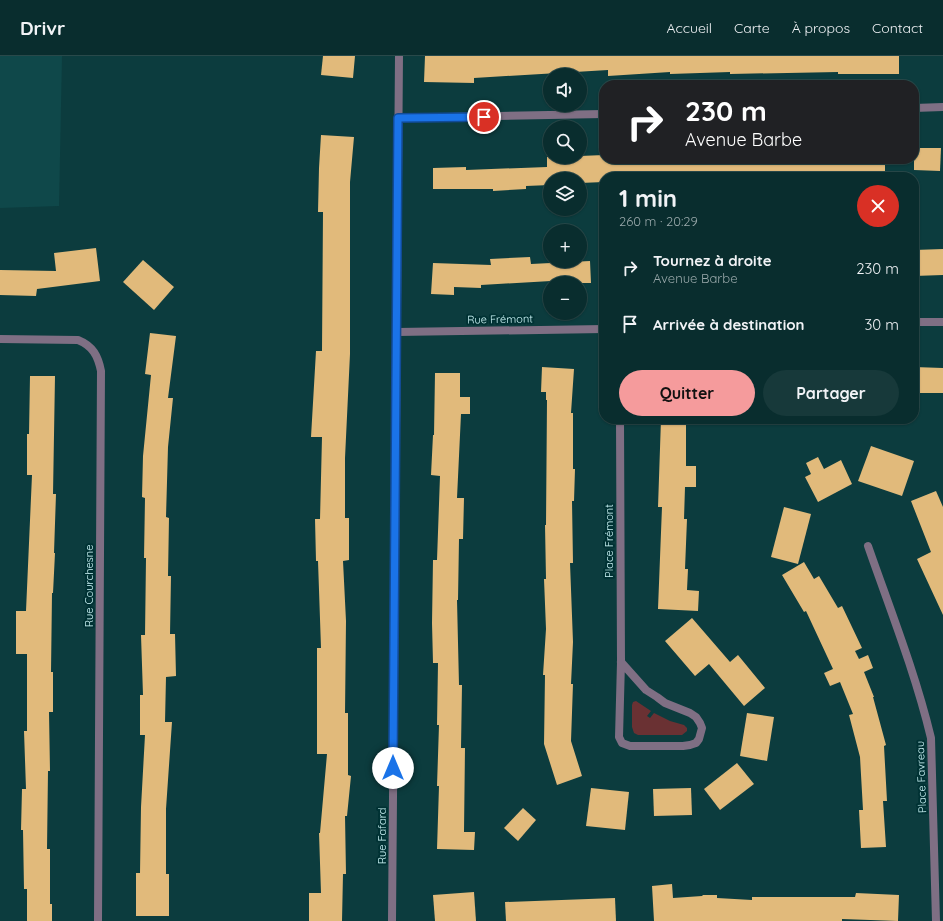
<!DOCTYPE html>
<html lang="fr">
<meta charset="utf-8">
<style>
:root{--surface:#092d2e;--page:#17393a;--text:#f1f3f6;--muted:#99a8aa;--line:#29494a;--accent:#f59b9c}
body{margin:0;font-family:Quicksand,sans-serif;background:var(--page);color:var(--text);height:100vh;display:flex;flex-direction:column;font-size:15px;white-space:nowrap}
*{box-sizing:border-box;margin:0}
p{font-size:13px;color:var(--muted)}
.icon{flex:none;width:22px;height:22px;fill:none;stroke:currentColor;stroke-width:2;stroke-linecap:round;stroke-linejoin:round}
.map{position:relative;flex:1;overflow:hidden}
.side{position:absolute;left:599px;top:116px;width:320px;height:252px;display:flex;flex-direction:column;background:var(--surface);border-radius:16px;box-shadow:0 1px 3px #0004,0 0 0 1px var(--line)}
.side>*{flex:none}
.hud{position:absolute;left:599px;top:24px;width:320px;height:84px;border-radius:16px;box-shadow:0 1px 3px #0004,0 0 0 1px var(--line);background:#202124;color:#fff;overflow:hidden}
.buttons{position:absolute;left:543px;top:12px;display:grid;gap:8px}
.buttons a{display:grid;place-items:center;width:44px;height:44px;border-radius:50%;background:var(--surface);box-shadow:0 1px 3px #0004,0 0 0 1px var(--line);font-size:20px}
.pin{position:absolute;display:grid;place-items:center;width:34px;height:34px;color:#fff;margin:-17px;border:2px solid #fff;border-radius:50%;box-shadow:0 1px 4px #0007}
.me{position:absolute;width:44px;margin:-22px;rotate:0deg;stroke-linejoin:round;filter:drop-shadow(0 0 3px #0008)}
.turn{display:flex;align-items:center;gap:14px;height:84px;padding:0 20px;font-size:18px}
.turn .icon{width:52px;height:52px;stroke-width:2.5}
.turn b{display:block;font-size:28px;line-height:34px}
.round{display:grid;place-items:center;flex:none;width:42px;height:42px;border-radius:21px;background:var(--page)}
.headline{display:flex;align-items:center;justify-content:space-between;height:68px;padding:0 20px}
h1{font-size:24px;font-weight:700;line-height:30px}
.action{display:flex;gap:8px;margin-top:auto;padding:8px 20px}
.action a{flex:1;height:46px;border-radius:24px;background:var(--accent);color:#111;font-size:16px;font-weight:700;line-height:46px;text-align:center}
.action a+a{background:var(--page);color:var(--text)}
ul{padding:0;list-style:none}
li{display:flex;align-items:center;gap:12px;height:56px;padding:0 20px}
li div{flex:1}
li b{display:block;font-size:15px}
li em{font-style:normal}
header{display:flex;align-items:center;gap:24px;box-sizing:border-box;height:56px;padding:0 20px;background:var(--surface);border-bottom:1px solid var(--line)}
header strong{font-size:19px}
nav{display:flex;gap:22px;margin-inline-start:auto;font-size:14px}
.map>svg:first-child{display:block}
</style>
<header>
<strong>Drivr</strong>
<nav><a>Accueil</a><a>Carte</a><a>À propos</a><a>Contact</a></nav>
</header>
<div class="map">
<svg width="943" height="865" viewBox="0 0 943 865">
<rect width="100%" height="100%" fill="#0c3c3e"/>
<path fill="#0f484a" d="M 0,0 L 62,0 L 59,150 L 0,152 Z"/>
<path fill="#6a3133" d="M 636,645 L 651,655 L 647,660 L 650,662 L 654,657 L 670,665 L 684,669 L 687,672 L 687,675 L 682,679 L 638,679 L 634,677 L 632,671 L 632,649 L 633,646 Z"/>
<g fill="#e1ba7b">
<path d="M 323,0 L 355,0 L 353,22 L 321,19 Z"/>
<path d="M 425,0 L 899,0 L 899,18 L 838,18 L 838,16 L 730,18 L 730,16 L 670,18 L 670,16 L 608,20 L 608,14 L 474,22 L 474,27 L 424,26 Z"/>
<path d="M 321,79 L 354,81 L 350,126 L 350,298 L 345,402 L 345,462 L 349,462 L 349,504 L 343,505 L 346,565 L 345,657 L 348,657 L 348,719 L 351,720 L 347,760 L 345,760 L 346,818 L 343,818 L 342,865 L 309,865 L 309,837 L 321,837 L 319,777 L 320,777 L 327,698 L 317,698 L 317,592 L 321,592 L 318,505 L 316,505 L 315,463 L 320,463 L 322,381 L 311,381 L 316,295 L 322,295 L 323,156 L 318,156 L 319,112 Z"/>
<path d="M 914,92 L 941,92 L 940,115 L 914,114 Z"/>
<path d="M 604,99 L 604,103 L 885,103 L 885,121 L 844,121 L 844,116 L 767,119 L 767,121 L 726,121 L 726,116 L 665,121 L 604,121 L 604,126 L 580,127 L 580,123 L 550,123 L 550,129 L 526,130 L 526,133 L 493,135 L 493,133 L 433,133 L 433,112 L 466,111 L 466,114 L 547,111 L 547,101 L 580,101 L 580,100 Z"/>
<path d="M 96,192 L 100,225 L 37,233 L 36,240 L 0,239 L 0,214 L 56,215 L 54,197 Z"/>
<path d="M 943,193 L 943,219 L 914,220 L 914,194 Z"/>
<path d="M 530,201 L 531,208 L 590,205 L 591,227 L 551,227 L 551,225 L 481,229 L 481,232 L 454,231 L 454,239 L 431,238 L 433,207 L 491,209 L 490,203 Z"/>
<path d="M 143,204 L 174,231 L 154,254 L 123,226 Z"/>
<path d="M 150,277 L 176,280 L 168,342 L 173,342 L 168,391 L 166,461 L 169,462 L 168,520 L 171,520 L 170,578 L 175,578 L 176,620 L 166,621 L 165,666 L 172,666 L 166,753 L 166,818 L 169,818 L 169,860 L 136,860 L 136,817 L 140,817 L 141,751 L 145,679 L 140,679 L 140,639 L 143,639 L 141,579 L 145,579 L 146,502 L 144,502 L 145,442 L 142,441 L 143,400 L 151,319 L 145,318 Z"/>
<path d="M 542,311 L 574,313 L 571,357 L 573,357 L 573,413 L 575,413 L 574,445 L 572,445 L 573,507 L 570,507 L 573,586 L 571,628 L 573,628 L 571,685 L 582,720 L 557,729 L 544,688 L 545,619 L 543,619 L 546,573 L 544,523 L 546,523 L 545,469 L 546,469 L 547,344 L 546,344 L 546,336 L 541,336 Z"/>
<path d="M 914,311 L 943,312 L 943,337 L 914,337 Z"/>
<path d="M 435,317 L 460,317 L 460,341 L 470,341 L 470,358 L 461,358 L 457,442 L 464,442 L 463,483 L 459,483 L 458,544 L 457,544 L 459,629 L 462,629 L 461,692 L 465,692 L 464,776 L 475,776 L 474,794 L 437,793 L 439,730 L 437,730 L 439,669 L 437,669 L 438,607 L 433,607 L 432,567 L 433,504 L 437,504 L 440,420 L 431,419 L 433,379 L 434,379 Z"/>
<path d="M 30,320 L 55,320 L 53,438 L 56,438 L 54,497 L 55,497 L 53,537 L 52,537 L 51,616 L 53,616 L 53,656 L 49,656 L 50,715 L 48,715 L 47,793 L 50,793 L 50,848 L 52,848 L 52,865 L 27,865 L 27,833 L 24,833 L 23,774 L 21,774 L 22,733 L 26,733 L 24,675 L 27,675 L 27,598 L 16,598 L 16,555 L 26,555 L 32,419 L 27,419 L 27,378 L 29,378 Z"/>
<path d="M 661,363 L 686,363 L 686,410 L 696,410 L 696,431 L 685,431 L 684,463 L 687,463 L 685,513 L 688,513 L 687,534 L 699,535 L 698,555 L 658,553 L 662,451 L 658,451 Z"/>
<path d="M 871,390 L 914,405 L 902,440 L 858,425 Z"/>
<path d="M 818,401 L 824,413 L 841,404 L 852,428 L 818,446 L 805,421 L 811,418 L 806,407 Z"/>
<path d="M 936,435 L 943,451 L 943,559 L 917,503 L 931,496 L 911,445 Z"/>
<path d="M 784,451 L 811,458 L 798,508 L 771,501 Z"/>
<path d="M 804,506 L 814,523 L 819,520 L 838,552 L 842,550 L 862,592 L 855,595 L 859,603 L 868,599 L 873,612 L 864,616 L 874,641 L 873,641 L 886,689 L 884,690 L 887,745 L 883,745 L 886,791 L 861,792 L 859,754 L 863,754 L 860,701 L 849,659 L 853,658 L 840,626 L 830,630 L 824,617 L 833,613 L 806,555 L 804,556 L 782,519 Z"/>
<path d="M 692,562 L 730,606 L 738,599 L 765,632 L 744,650 L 709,608 L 695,620 L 665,585 Z"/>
<path d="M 747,657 L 774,661 L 767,705 L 740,700 Z"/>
<path d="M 737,707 L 754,728 L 720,754 L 704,733 Z"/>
<path d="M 591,732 L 629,736 L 625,774 L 586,770 Z"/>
<path d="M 691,732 L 692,759 L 654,760 L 653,733 Z"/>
<path d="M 523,752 L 536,764 L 518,785 L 504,772 Z"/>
<path d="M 672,828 L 673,842 L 702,840 L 703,839 L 717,839 L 717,842 L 752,844 L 752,841 L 855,841 L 856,837 L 899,839 L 898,865 L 842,863 L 842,865 L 654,865 L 652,830 Z"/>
<path d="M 474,836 L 476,865 L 435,865 L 433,839 Z"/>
<path d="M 615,842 L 616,865 L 506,865 L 505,846 Z"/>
</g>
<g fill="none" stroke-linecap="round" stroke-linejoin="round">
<g stroke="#7f6f84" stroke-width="8">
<path d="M 914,52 L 943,51"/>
<path d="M 398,62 L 604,58"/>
<path d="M 914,266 L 943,266"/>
<path d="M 397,276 L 604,273"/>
<path d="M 0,283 L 78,284 C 93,290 98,300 101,315 L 98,865"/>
<path d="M 620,363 L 621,606 L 619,681 L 622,687 L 630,690 L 683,690 L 690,689 L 696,687 L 699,683 L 702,672 L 700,667 L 696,661 L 690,657 L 665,647 L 657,641 L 646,634 L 621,606"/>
<path d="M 868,490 C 890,553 915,616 931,682 L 936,865"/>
<path d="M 392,865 L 399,0"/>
</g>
</g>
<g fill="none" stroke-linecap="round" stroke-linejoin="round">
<g stroke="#114b97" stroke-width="10">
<path id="route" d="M 393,712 L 398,62 L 484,61"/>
</g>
<use href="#route" stroke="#1a73e8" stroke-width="7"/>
</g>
<g text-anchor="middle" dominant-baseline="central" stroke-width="4" stroke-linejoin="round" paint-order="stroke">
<g font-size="11" fill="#ccf4f6" stroke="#003234">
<text transform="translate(500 263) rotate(-1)">Rue Frémont</text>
<text transform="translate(609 485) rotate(-90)">Place Frémont</text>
<text transform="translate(89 530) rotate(-90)">Rue Courchesne</text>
<text transform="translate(921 721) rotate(-92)">Place Favreau</text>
<text transform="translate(382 780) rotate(-90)">Rue Fafard</text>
</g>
</g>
</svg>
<div class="buttons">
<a><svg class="icon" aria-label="sound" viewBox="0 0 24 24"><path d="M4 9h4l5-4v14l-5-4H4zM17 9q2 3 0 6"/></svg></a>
<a><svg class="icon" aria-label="search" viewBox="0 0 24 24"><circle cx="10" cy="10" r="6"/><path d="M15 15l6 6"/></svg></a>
<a><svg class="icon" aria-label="layers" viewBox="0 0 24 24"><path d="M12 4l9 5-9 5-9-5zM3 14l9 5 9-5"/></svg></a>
<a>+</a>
<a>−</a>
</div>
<div class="pin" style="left:484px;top:61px;background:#d93025"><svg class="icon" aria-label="arrive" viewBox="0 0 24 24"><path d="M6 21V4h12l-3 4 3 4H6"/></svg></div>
<svg class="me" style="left:393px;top:712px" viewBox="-20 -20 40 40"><circle r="19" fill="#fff"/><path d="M0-13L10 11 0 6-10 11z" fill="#1a73e8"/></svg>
<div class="hud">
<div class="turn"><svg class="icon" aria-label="right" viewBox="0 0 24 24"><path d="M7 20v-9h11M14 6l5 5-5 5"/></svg><div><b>230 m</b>Avenue Barbe</div></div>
</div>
<section class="side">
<div class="headline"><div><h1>1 min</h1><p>260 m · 20:29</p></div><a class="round" style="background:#d93025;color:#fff"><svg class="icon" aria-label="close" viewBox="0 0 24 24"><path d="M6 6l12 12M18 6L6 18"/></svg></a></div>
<ul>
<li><svg class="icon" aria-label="right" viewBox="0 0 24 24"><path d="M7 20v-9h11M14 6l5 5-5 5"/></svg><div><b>Tournez à droite</b><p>Avenue Barbe</p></div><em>230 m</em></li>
<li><svg class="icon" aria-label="arrive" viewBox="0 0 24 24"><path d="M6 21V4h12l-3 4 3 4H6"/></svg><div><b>Arrivée à destination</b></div><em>30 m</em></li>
</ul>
<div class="action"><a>Quitter</a><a>Partager</a></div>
</section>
</div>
